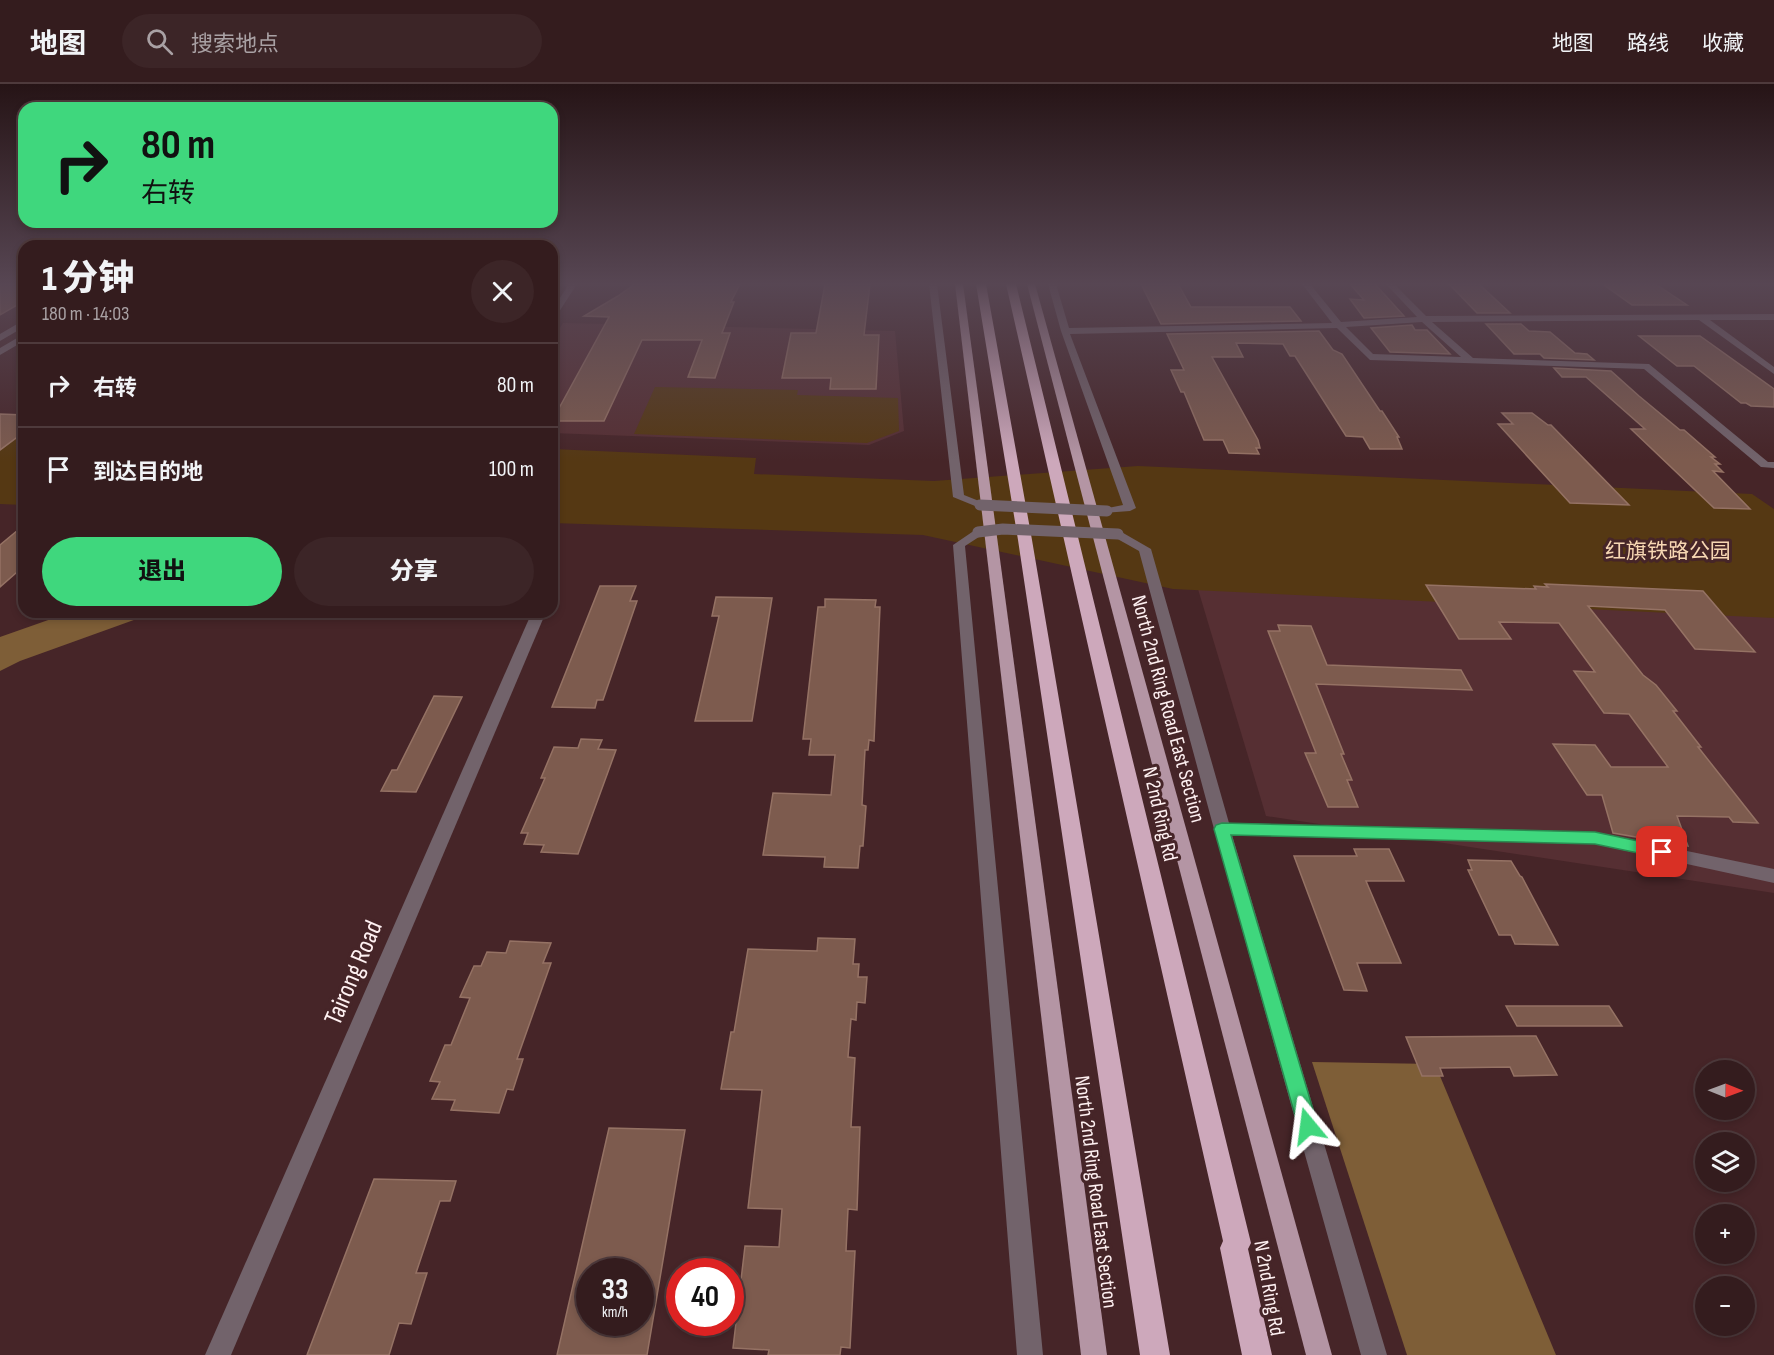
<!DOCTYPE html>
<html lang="zh">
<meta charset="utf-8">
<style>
:root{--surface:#341c1e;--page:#3c2527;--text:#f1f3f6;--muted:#a9a1a4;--line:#4e3a3c;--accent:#3fd77d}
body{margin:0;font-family:"Sofia Sans Condensed","Noto Sans SC",sans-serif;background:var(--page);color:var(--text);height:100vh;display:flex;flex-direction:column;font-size:22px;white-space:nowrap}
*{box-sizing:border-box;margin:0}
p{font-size:20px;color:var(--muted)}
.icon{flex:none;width:33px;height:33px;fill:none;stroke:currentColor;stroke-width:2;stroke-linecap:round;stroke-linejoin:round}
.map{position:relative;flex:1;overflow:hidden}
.sheet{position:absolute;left:18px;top:156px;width:540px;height:378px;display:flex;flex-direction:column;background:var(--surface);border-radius:18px;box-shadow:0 3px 9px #0003,0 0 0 2px var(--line)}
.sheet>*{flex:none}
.top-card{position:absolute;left:18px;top:18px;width:540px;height:126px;border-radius:18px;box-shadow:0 3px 9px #0003,0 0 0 2px var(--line);background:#3fd77d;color:#111;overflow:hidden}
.needle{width:39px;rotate:91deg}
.controls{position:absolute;left:1695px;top:976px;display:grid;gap:12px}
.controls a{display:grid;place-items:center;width:60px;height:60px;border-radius:50%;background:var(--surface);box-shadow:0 3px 9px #0003,0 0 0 2px var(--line);font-size:30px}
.speed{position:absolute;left:576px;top:1174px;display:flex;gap:12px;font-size:30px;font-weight:700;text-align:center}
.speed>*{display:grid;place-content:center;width:78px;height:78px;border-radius:50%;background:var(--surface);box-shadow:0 3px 9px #0003,0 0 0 2px var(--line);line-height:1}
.speed small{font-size:15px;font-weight:400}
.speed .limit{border:9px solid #d22;background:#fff;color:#111}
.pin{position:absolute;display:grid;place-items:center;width:51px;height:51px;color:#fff;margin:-26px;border-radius:12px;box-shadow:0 3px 9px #0006}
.me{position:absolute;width:66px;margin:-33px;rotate:344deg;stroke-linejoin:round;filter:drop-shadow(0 0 4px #0008)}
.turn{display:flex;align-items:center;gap:21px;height:126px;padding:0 24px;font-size:27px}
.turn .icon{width:78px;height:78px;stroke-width:2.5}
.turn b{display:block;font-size:42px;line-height:51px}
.round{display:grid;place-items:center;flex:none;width:63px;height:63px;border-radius:32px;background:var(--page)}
.overview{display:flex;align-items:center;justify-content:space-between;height:102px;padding:0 24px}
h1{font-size:36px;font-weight:800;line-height:45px}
.primary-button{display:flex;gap:12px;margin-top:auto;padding:12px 24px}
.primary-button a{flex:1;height:69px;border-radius:36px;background:var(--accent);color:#111;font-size:24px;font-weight:800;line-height:69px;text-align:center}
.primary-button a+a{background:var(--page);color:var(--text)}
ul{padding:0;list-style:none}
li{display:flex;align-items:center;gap:18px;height:84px;padding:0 24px;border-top:2px solid var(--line)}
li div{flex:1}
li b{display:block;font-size:22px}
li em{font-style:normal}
header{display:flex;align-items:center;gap:36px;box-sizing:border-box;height:84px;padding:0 30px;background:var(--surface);border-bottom:2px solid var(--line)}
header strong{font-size:28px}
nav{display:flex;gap:33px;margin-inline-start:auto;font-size:21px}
.search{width:420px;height:54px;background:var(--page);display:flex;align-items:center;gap:15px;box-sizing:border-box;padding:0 21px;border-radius:33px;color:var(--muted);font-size:22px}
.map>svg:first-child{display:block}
</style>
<header>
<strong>地图</strong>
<div class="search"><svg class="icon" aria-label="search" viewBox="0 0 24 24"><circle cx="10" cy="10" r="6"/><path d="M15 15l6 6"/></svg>搜索地点</div>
<nav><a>地图</a><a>路线</a><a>收藏</a></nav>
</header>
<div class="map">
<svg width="1774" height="1271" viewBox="0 0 1774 1271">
<rect width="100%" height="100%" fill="#462528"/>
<g fill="#562f33">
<path d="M 563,239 L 895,247 L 904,347 L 869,361 L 552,349 L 552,256 Z"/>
<path d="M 1186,465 L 1774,489 L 1774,809 L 1266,732 Z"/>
</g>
<g fill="#553813">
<path d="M 655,303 L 798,306 L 797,311 L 898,314 L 899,347 L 867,359 L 634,350 Z"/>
<path d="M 0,349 L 24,350 L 24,421 L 0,420 Z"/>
<path d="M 552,365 L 756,374 L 754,390 L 934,397 L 1138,382 L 1752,410 L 1774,425 L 1774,534 L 1173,505 L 923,451 L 552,439 Z"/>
</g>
<g fill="#7e5e37">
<path d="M 71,528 L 156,528 L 20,577 L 0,587 L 0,553 Z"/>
<path d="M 1312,978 L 1435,980 L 1556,1271 L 1407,1271 Z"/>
</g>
<g fill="#7d5b4e" stroke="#957264" stroke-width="1.5" fill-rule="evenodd">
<path d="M 0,200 L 24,200 L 24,217 L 0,231 Z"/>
<path d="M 635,200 L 740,200 L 731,218 L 734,218 L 722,249 L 730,249 L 715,294 L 688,293 L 702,256 L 642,256 L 604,337 L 552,337 L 609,233 L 584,232 L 618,212 Z"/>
<path d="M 825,200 L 870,200 L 864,251 L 879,251 L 876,305 L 830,305 L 831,294 L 782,294 L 791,249 L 816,249 Z"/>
<path d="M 1141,200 L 1178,200 L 1191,223 L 1290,223 L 1301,237 L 1161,240 Z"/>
<path d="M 1350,200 L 1375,200 L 1404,232 L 1364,234 L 1350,215 L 1364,216 Z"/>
<path d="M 1449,200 L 1479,200 L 1510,229 L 1477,229 Z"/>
<path d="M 1604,201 L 1657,201 L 1687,221 L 1632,221 Z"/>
<path d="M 1486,240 L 1521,240 L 1529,247 L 1550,248 L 1575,269 L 1587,270 L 1594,276 L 1544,274 L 1540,270 L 1514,270 Z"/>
<path d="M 1412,241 L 1415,246 L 1427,246 L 1450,270 L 1390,268 L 1371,244 Z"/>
<path d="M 1319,247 L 1333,266 L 1342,270 L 1380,327 L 1382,327 L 1399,353 L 1397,353 L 1402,365 L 1370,365 L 1363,353 L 1346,352 L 1295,272 L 1290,272 L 1283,260 L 1236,259 L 1243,273 L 1212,273 L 1258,356 L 1260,364 L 1256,364 L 1259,370 L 1229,369 L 1223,356 L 1204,356 L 1184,308 L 1181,308 L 1171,286 L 1184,286 L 1167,250 Z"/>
<path d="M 1639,252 L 1700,252 L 1774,305 L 1774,323 L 1751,322 L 1746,319 L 1741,319 L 1694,282 L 1677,282 Z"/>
<path d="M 1554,284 L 1611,287 L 1639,312 L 1680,346 L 1684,346 L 1715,373 L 1711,373 L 1720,380 L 1715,380 L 1723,388 L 1713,387 L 1750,425 L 1714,424 L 1631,345 L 1645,345 L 1586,293 L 1562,293 Z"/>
<path d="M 1502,329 L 1532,329 L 1548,341 L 1551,341 L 1629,421 L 1570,419 L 1498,340 L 1513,340 Z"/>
<path d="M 0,330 L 24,331 L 24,348 L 0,366 Z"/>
<path d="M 24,441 L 24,489 L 16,489 L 0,503 L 0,461 Z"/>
<path d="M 1545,500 L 1703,507 L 1755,568 L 1695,565 L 1665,526 L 1588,522 L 1643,591 L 1656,601 L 1677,627 L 1673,627 L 1701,663 L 1698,663 L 1758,739 L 1733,738 L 1729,733 L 1677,732 L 1688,762 L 1613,749 L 1602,711 L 1587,711 L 1553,660 L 1595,661 L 1611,683 L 1668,683 L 1629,630 L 1604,629 L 1574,587 L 1595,588 L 1559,539 L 1499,538 L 1511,555 L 1459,555 L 1426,501 L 1536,505 L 1534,502 L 1548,503 Z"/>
<path d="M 600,502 L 636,502 L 630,517 L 637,517 L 603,616 L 597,616 L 595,624 L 552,623 Z"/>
<path d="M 716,513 L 772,514 L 752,637 L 695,637 L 719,532 L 712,532 Z"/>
<path d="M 825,515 L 876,516 L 875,523 L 880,523 L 874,657 L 869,656 L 868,666 L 865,666 L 862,721 L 866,722 L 863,762 L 860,762 L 858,784 L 824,783 L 825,773 L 763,771 L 773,709 L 831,711 L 835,671 L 809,671 L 811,655 L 803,655 L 818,523 L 825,523 Z"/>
<path d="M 1278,541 L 1311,542 L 1327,581 L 1461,586 L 1472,606 L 1316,600 L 1344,670 L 1341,670 L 1352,696 L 1347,696 L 1358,723 L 1328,723 L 1305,669 L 1316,669 L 1268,547 L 1280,547 Z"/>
<path d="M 434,612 L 462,613 L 416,708 L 381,707 L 392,686 L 397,686 Z"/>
<path d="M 581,655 L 602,656 L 598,665 L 616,666 L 578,770 L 541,768 L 544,761 L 524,760 L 528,749 L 521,749 L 545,694 L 541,694 L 554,663 L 578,664 Z"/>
<path d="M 1354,765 L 1389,765 L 1404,797 L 1366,797 L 1401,879 L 1357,879 L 1367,907 L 1344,906 L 1294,772 L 1357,772 Z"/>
<path d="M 1468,776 L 1511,777 L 1520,792 L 1522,793 L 1558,861 L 1515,860 L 1511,851 L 1499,851 L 1468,786 L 1472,786 Z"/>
<path d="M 818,854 L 855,855 L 853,880 L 859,880 L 858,893 L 867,893 L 865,919 L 857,918 L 856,936 L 851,935 L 848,973 L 855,974 L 851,1043 L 860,1043 L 857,1126 L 848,1125 L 846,1167 L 855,1167 L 850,1264 L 841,1263 L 840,1271 L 768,1271 L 769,1266 L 733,1264 L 745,1162 L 779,1163 L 782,1125 L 748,1124 L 762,1006 L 721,1005 L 731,948 L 734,948 L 748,865 L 817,867 Z"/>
<path d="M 510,857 L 551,859 L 543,879 L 551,879 L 517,975 L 523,975 L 513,1006 L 507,1005 L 499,1029 L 451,1026 L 455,1016 L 432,1015 L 440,998 L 430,997 L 445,961 L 451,961 L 470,914 L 460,913 L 474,882 L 481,882 L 487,868 L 506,869 Z"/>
<path d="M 1506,922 L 1609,922 L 1622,942 L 1517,942 Z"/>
<path d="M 1536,952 L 1557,991 L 1514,992 L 1510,983 L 1440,984 L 1443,992 L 1422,992 L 1406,953 Z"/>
<path d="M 609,1044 L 685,1046 L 647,1271 L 557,1271 ZM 590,1188 L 640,1188 L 640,1239 L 590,1239 Z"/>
<path d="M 374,1095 L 456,1097 L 450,1117 L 440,1117 L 416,1189 L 427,1189 L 411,1240 L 399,1239 L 389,1271 L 307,1271 Z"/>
</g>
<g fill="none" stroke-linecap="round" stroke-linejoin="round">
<g fill="#72636b" fill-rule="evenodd">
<path d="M 569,200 L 577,200 L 555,234 L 552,235 L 552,226 Z"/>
<path d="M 929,200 L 937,200 L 964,411 L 984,419 L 984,423 L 980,424 L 953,413 Z"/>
<path d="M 1048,200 L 1056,200 L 1069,244 L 1332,239 L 1302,200 L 1310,200 L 1341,238 L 1417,233 L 1386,200 L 1394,200 L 1426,232 L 1774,230 L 1774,236 L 1710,236 L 1774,283 L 1774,290 L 1699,236 L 1432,238 L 1473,274 L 1649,280 L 1768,378 L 1774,378 L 1774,384 L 1761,383 L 1644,285 L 1370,276 L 1337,244 L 1070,250 L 1136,424 L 1130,427 L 1103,429 L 1103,425 L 1123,421 L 1061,247 ZM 1422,238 L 1461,273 L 1373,270 L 1346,243 Z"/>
<path d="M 24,236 L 24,243 L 0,257 L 0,250 Z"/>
<path d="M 24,250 L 24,257 L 0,271 L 0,264 Z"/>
<path d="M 978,444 L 982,445 L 982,451 L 965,462 L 1043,1271 L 1017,1271 L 953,461 Z"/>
<path d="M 1118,446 L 1151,465 L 1229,739 L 1595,748 L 1774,785 L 1774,799 L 1595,760 L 1232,751 L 1387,1271 L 1361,1271 L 1214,745 L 1139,467 L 1114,453 L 1114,447 Z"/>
<path d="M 532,528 L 546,528 L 231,1271 L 205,1271 Z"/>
</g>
<g fill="#b495a4" fill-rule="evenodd">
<path d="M 955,200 L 963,200 L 1107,1271 L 1081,1271 Z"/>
<path d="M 1027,200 L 1035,200 L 1332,1271 L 1306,1271 Z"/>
</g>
<g fill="#cda8bb" fill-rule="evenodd">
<path d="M 976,200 L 986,200 L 1032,456 L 1170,1271 L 1140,1271 L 1018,456 Z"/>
<path d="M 1006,200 L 1016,200 L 1251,1159 L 1248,1165 L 1272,1271 L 1242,1271 L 1220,1164 L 1223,1157 Z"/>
</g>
<g stroke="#72636b" stroke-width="11">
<path d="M 980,421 L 1107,427"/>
<path d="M 978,448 L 1003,445 L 1118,450"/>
</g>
</g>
<linearGradient id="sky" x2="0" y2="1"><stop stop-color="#261416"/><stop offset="0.53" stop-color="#574653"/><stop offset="1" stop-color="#574653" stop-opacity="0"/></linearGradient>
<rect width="1774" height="377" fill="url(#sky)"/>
<path fill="#3fd77d" stroke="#298c51" stroke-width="1.5" d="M 1222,739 L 1595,748 L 1662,762 L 1668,764 L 1670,768 L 1668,772 L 1662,774 L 1595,760 L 1231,751 L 1318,1042 L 1315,1049 L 1308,1051 L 1301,1049 L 1298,1042 L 1214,745 L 1216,741 Z"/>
<g text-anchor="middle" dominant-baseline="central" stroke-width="6" stroke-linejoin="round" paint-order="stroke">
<g font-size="21" fill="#f7d7b3" stroke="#462528">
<text x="1668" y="467">红旗铁路公园</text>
</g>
<g font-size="21" fill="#fef0f1" stroke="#462528">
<text transform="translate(1168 625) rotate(75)">North 2nd Ring Road East Section</text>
<text transform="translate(1160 730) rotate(77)">N 2nd Ring Rd</text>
<text transform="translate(1096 1108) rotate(83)">North 2nd Ring Road East Section</text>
<text transform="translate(1269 1204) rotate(80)">N 2nd Ring Rd</text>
</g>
<g font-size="26" fill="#fef0f1" stroke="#462528">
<text transform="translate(354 889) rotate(-67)">Tairong Road</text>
</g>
</g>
</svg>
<div class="controls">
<a><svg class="needle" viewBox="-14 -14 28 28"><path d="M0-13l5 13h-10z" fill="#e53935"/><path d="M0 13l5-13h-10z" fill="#a9a1a4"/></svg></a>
<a><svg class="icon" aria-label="layers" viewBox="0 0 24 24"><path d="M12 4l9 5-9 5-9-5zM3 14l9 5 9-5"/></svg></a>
<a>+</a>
<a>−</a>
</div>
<div class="speed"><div>33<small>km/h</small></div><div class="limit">40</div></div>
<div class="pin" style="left:1662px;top:768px;background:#d93025"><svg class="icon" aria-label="arrive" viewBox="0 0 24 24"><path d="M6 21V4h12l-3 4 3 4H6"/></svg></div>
<svg class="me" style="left:1308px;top:1042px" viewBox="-20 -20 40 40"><path d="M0-17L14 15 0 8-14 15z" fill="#3fd77d" stroke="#fff" stroke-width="4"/></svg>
<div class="top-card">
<div class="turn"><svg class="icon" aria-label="right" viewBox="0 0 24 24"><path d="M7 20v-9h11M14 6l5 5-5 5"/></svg><div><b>80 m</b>右转</div></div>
</div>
<section class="sheet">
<div class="overview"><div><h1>1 分钟</h1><p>180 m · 14:03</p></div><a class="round"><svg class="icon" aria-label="close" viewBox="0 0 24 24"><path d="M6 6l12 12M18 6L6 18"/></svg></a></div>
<ul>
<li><svg class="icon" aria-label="right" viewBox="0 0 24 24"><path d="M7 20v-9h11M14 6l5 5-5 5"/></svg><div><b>右转</b></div><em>80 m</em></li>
<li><svg class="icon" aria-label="arrive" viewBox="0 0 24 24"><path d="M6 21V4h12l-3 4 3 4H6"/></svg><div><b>到达目的地</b></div><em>100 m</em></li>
</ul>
<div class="primary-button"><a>退出</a><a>分享</a></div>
</section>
</div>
